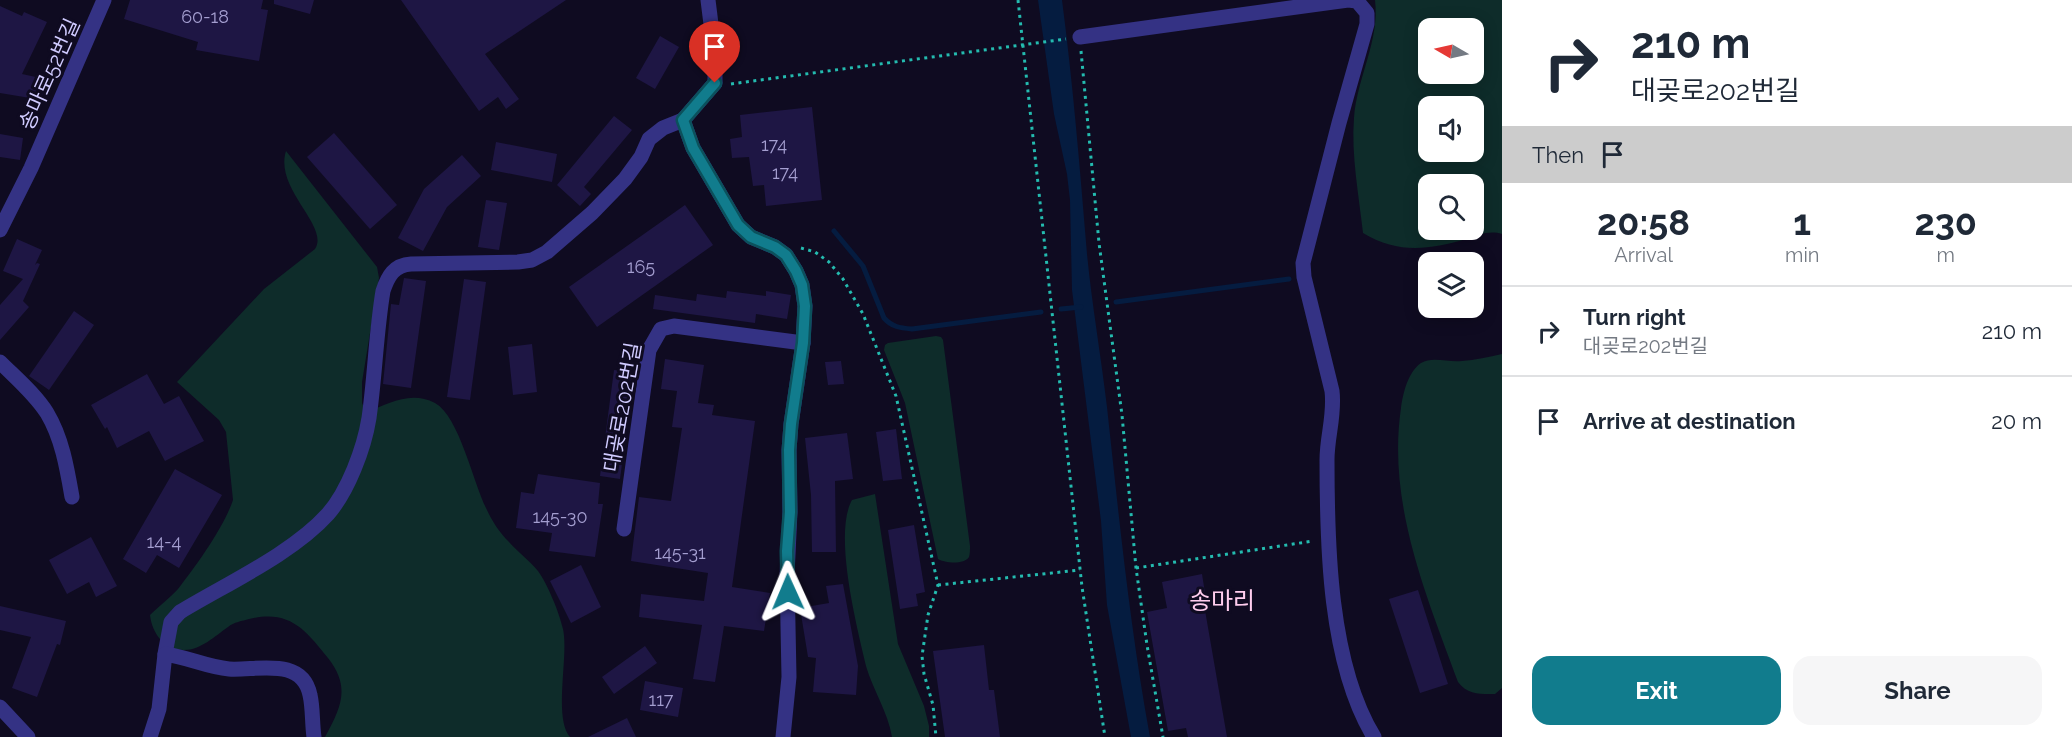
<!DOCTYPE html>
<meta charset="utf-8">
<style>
:root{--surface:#fff;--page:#f6f6f7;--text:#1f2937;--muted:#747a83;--line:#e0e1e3;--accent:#117c8d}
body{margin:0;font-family:Raleway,"Noto Sans KR",sans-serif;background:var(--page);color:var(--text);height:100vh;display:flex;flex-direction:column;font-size:22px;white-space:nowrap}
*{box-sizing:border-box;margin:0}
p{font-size:20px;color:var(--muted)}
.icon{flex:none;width:33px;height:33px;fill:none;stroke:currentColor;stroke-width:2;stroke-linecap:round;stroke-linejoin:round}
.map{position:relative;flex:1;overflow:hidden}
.drawer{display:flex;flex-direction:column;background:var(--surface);width:570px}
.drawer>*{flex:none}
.top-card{background:#fff;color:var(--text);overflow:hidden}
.needle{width:39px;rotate:279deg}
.tools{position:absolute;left:1418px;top:18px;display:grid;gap:12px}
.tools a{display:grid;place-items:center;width:66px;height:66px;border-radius:12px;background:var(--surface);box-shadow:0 3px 15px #0003;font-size:30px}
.pin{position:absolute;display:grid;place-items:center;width:51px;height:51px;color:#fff;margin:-62px -26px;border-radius:50% 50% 50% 0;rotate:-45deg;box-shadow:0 0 6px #0007}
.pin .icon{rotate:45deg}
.me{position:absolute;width:66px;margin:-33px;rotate:359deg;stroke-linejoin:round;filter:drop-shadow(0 0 4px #0008)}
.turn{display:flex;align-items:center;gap:21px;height:126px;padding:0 30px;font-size:27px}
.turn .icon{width:78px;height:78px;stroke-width:2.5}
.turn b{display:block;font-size:42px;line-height:51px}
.then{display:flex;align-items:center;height:57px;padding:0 30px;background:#0003;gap:12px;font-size:22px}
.eta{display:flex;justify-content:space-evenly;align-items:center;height:102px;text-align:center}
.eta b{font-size:36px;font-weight:700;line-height:42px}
.action{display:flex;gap:12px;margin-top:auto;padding:12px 30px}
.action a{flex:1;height:69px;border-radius:18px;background:var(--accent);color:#fff;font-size:24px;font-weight:700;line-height:69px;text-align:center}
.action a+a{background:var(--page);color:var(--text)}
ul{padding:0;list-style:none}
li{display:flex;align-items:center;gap:18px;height:90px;padding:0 30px;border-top:2px solid var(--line)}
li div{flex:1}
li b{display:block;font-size:22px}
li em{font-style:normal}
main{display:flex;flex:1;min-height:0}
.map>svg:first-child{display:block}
</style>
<main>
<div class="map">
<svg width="1502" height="737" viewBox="0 0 1502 737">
<rect width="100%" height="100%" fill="#0f0b21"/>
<g fill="#0e2c2a" fill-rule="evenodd">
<path d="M 1375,0 L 1502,0 L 1502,234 C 1489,230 1478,235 1466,239 C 1428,250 1398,254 1363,233 C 1359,196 1351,155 1354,118 C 1357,77 1380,41 1375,0 ZM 1473,28 L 1473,74 L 1428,74 L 1428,28 ZM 1473,106 L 1473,152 L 1428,152 L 1428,106 ZM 1428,184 L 1473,184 L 1473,230 L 1428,230 Z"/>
<path d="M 286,151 L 377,267 L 379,278 L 362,382 L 362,403 L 366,412 C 389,404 410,390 435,403 C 459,416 473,482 486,508 C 492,521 499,532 509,542 C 518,552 529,560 538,571 C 548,585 559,612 563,629 C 569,656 553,717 570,737 L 325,737 C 341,708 351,687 328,658 C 305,629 289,609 249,619 C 242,621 234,622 228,627 C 215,636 201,650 184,650 C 164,650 152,633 150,615 C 159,606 170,598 178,589 C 196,566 224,527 233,500 L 226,432 L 219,420 L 177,382 L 264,289 L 315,249 C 330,226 274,189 286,151 Z"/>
<path d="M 936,336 L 941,337 L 943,340 L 970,546 C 970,549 970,554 969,557 C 964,565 945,563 938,559 L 905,403 L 884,350 L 885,345 L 888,343 Z"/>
<path d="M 1502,354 L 1502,688 L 1495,694 C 1480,694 1468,695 1458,682 C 1426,595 1387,503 1401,408 C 1403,393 1408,372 1421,363 C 1433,356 1449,363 1462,361 C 1475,360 1489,357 1502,354 Z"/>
<path d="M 875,494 L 898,644 L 924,706 L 929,726 L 929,737 L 892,737 C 888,712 873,690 866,666 C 857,627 833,534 852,500 Z"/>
</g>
<path fill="#051c40" d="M 1038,0 L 1062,0 C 1073,84 1080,169 1087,254 C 1092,305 1101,356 1107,407 C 1119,518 1130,628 1150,737 L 1131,737 L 1107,605 L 1101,521 L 1072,290 L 1070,200 L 1067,174 L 1054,114 Z"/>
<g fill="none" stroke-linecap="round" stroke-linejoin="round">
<g stroke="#051c40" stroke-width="5">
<path d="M 834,231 L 863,266 L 884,318 C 892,327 900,328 912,329 L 1041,312"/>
<path d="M 1116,302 L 1289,279"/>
<path d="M 1061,309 L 1081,307"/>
</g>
</g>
<g fill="#1e1644">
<path d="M 130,0 L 263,0 L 261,9 L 268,10 L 259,61 L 196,50 L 198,42 L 124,19 Z"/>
<path d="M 274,0 L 314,0 L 310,14 L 274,4 Z"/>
<path d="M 401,0 L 566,0 L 485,54 L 519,99 L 506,109 L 498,97 L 479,111 Z"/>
<path d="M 0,6 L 22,16 L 24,12 L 47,22 L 22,74 L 45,79 L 42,100 L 0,93 Z"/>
<path d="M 660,36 L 679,47 L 655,89 L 636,78 Z"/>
<path d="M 812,107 L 822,200 L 766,206 L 764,185 L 753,186 L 749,157 L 732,158 L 730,139 L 742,137 L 740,115 Z"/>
<path d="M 614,116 L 632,130 L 584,187 L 591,194 L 580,206 L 557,185 Z"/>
<path d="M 334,133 L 397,205 L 370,229 L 307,157 Z"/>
<path d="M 0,134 L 23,138 L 20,160 L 0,157 Z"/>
<path d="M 496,142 L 557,154 L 552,182 L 491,170 Z"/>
<path d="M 462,155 L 481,176 L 447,207 L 423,251 L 398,238 L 424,189 Z"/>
<path d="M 486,200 L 507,203 L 499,250 L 478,247 Z"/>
<path d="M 685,205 L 713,245 L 597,327 L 569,287 Z"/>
<path d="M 17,239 L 42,250 L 35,265 L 37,263 L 40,264 L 23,301 L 29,307 L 0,340 L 0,305 L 23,279 L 3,271 Z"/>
<path d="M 404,278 L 426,281 L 411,388 L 383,384 L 391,304 L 399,305 Z"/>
<path d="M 464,279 L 486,282 L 470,400 L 447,397 Z"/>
<path d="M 727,291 L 766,296 L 766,291 L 791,295 L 787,319 L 756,314 L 755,323 L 653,309 L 655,295 L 696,301 L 697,294 L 726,298 Z"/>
<path d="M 74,311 L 94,325 L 49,390 L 29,376 Z"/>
<path d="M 532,344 L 537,392 L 513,395 L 508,347 Z"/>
<path d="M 665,359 L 704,365 L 698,403 L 714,405 L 712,415 L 755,421 L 732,587 L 770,593 L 764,631 L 724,626 L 715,682 L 693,679 L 702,625 L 639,617 L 641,594 L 704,601 L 708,573 L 631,561 L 639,497 L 671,501 L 682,428 L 672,427 L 677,391 L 661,389 Z"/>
<path d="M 841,361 L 844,384 L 828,385 L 825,362 Z"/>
<path d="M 614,370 L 634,372 L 620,479 L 600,476 Z"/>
<path d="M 147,374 L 164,404 L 179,396 L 204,441 L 165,461 L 149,431 L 117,448 L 107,427 L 105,429 L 91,405 Z"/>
<path d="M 896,429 L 902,479 L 883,481 L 876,432 Z"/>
<path d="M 847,433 L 853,479 L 835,481 L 836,552 L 812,552 L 811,495 L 805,438 Z"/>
<path d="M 175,469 L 222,495 L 179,568 L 157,555 L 146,573 L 123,559 Z"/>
<path d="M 538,474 L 600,483 L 598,504 L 603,504 L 595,557 L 549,551 L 552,533 L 516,528 L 521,492 L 534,494 Z"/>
<path d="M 914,525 L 925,592 L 916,594 L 918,606 L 900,609 L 888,530 Z"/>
<path d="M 91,537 L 117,586 L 96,597 L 89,582 L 67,594 L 49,560 Z"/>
<path d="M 581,565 L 601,607 L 571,623 L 550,581 Z"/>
<path d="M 1202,574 L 1205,593 L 1202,593 L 1227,737 L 1188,737 L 1186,728 L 1168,731 L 1147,612 L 1167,608 L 1162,582 Z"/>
<path d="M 843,584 L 858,666 L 856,695 L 813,692 L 816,658 L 808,657 L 800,608 L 829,603 L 826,586 Z"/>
<path d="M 1418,590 L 1448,684 L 1420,693 L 1389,599 Z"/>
<path d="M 0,606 L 66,621 L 60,645 L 57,644 L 37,697 L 12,688 L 31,637 L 0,630 Z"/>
<path d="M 984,645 L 989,690 L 994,690 L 1000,737 L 945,737 L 933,651 Z"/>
<path d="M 645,646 L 657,663 L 614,694 L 602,677 Z"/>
<path d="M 645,681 L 683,688 L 678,717 L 640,710 Z"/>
<path d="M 627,718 L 636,737 L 588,737 Z"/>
</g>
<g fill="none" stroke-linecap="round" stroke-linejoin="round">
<g stroke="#24bbaf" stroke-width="3" stroke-dasharray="3 4.5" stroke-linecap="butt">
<path d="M 1018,0 L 1082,587 L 1105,737"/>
<path d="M 1081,51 L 1099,243 L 1122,415 L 1136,568 L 1147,645 L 1163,737"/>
<path d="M 731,84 L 1066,39"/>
<path d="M 801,248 L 815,252 L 829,262 L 843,279 L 863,314 L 896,396 L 938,585 L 928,615 L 922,656 L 924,674 L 933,705 L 936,737"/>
<path d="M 1136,568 L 1313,541"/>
<path d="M 938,585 L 1080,570"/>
</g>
<g stroke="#343284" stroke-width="15">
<path d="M 708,0 L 715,56 L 715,83 L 683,120 L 693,148 L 738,225 L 751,237 L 775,247 L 786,255 L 796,271 L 802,285 L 805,306 L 803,343 L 791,424 L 789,450 L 790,512 L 787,575 L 789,677 L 783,737"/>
<path d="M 1080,37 L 1348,0 L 1357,1 L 1367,13 L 1367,24 L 1339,123 L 1303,263 L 1304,277 L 1332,391 C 1335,415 1327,436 1327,460 C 1327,545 1329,663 1374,737"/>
<path d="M 0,230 L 31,168 L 104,0"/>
<path d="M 0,362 C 16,378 35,394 47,413 C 62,438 67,468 72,497"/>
<path d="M 624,529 L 649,350 L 661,329 L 674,326 L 803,343"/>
<path d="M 165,654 L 171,622 L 180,612 C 226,584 292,554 328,514 C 348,491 364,449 369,418 C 375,376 376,333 383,291 C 388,276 394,265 411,264 L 518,262 L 532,260 L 547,252 L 592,213 L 625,179 L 641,157 L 649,139 L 663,128 L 683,120"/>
<path d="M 0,707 L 28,737"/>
<path d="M 150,737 L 159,709 L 165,654 C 187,657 207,667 229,669 C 256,671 302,656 310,695 C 313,708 312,723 314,737"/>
</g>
</g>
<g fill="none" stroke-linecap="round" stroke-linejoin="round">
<g stroke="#0b515c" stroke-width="15">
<path id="route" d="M 715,83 L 683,120 L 693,148 L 738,225 L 751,237 L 775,247 L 786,255 L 796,271 L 802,285 L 805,306 L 803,343 L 791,424 L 789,450 L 790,512 L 787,551 L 788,592"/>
</g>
<use href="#route" stroke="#117c8d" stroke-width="10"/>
</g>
<g text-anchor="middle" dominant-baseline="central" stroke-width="6" stroke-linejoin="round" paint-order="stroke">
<g font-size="18" fill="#a49ed0">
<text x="205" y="16">60-18</text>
<text x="774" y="144">174</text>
<text x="785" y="172">174</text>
<text x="641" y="266">165</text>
<text x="560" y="516">145-30</text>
<text x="164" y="541">14-4</text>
<text x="680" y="552">145-31</text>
<text x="661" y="699">117</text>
</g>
<g font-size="21" fill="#d0cbff" stroke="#0f0b21">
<text transform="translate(49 74) rotate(-66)">송마로52번길</text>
<text transform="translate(622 407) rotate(-80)">대곶로202번길</text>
</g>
<g font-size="24" fill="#ffcdee" stroke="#0f0b21">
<text x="1222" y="600">송마리</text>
</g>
</g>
</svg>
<div class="tools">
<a><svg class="needle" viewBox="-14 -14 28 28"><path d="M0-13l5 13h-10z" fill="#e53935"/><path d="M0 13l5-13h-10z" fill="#747a83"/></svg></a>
<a><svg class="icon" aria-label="sound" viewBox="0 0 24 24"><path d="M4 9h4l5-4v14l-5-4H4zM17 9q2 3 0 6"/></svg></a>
<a><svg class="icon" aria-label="search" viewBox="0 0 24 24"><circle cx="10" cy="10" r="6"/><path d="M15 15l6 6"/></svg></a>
<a><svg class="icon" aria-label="layers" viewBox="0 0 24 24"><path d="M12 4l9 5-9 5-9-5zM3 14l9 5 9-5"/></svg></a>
</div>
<div class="pin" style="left:715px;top:83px;background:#d93025"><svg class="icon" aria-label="arrive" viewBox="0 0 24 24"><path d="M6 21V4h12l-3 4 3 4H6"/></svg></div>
<svg class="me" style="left:788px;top:592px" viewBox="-20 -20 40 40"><path d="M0-17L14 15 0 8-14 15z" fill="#117c8d" stroke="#fff" stroke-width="4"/></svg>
</div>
<section class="drawer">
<div class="top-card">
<div class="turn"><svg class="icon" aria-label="right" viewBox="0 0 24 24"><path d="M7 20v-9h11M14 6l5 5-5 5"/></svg><div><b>210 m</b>대곶로202번길</div></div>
<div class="then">Then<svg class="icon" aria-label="arrive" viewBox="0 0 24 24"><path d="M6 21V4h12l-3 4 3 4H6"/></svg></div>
</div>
<div class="eta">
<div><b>20:58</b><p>Arrival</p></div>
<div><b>1</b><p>min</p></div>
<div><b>230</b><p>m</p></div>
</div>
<ul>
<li><svg class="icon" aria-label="right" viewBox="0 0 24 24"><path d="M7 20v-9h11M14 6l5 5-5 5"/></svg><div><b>Turn right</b><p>대곶로202번길</p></div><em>210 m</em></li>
<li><svg class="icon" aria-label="arrive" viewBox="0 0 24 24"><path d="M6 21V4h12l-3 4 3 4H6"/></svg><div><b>Arrive at destination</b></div><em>20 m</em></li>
</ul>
<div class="action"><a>Exit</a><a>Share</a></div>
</section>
</main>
